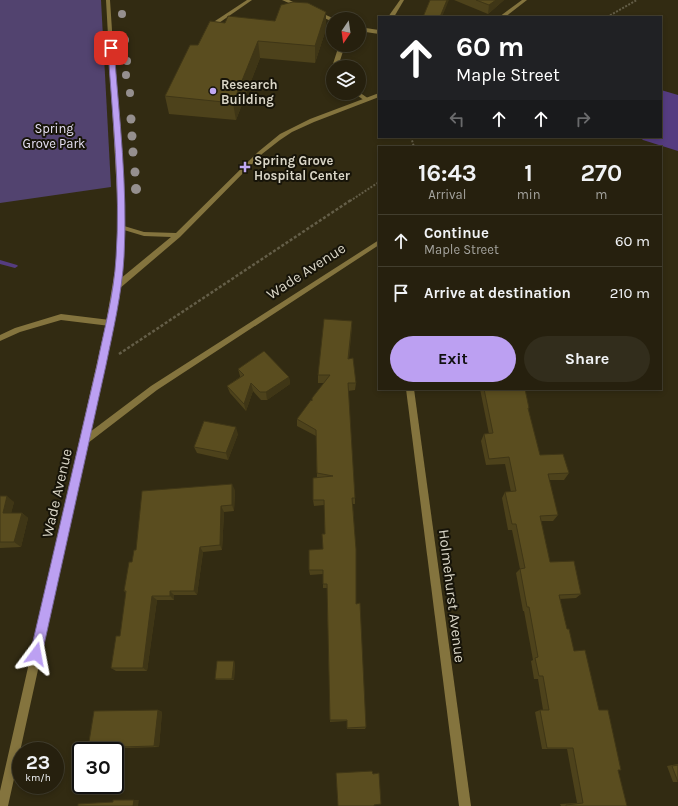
<!DOCTYPE html>
<style>
:root{--surface:#26200e;--page:#322d1c;--text:#f1f3f6;--muted:#a4a39e;--line:#423e2e;--accent:#bca0f2}
body{margin:0;font-family:Karla,sans-serif;background:var(--page);color:var(--text);height:100vh;display:flex;flex-direction:column;font-size:15px;white-space:nowrap}
*{box-sizing:border-box;margin:0}
p{font-size:13px;color:var(--muted)}
.icon{flex:none;width:22px;height:22px;fill:none;stroke:currentColor;stroke-width:2;stroke-linecap:round;stroke-linejoin:round}
.map{position:relative;flex:1;overflow:hidden}
.details{position:absolute;left:378px;top:146px;width:284px;height:244px;display:flex;flex-direction:column;background:var(--surface);border-radius:0px;box-shadow:0 2px 6px #0003,0 0 0 1px var(--line)}
.details>*{flex:none}
.guide{position:absolute;left:378px;top:16px;width:284px;height:122px;border-radius:0px;box-shadow:0 2px 6px #0003,0 0 0 1px var(--line);background:#202124;color:#fff;overflow:hidden}
.needle{width:26px;rotate:193deg}
.fabs{position:absolute;left:326px;top:12px;display:grid;gap:8px}
.fabs a{display:grid;place-items:center;width:40px;height:40px;border-radius:50%;background:var(--surface);box-shadow:0 2px 6px #0003,0 0 0 1px var(--line);font-size:20px}
.speed{position:absolute;left:12px;top:742px;display:flex;gap:8px;font-size:20px;font-weight:700;text-align:center}
.speed>*{display:grid;place-content:center;width:52px;height:52px;border-radius:50%;background:var(--surface);box-shadow:0 2px 6px #0003,0 0 0 1px var(--line);line-height:1}
.speed small{font-size:10px;font-weight:400}
.speed .limit{border:2px solid #111;border-radius:6px;background:#fff;color:#111}
.pin{position:absolute;display:grid;place-items:center;width:34px;height:34px;color:#fff;margin:-17px;border-radius:8px;box-shadow:0 2px 6px #0006}
.me{position:absolute;width:44px;margin:-22px;rotate:13deg;stroke-linejoin:round;filter:drop-shadow(0 0 3px #0008)}
.turn{display:flex;align-items:center;gap:14px;height:84px;padding:0 12px;font-size:18px}
.turn .icon{width:52px;height:52px;stroke-width:2.5}
.turn b{display:block;font-size:28px;line-height:34px}
.lanes{display:flex;align-items:center;height:38px;padding:0 12px;background:#0003;justify-content:center;gap:20px;direction:ltr}
.lanes .off{opacity:.35}
.eta{display:flex;justify-content:space-evenly;align-items:center;height:68px;text-align:center}
.eta b{font-size:24px;font-weight:700;line-height:28px}
.primary-button{display:flex;gap:8px;margin-top:auto;padding:8px 12px}
.primary-button a{flex:1;height:46px;border-radius:24px;background:var(--accent);color:#111;font-size:16px;font-weight:700;line-height:46px;text-align:center}
.primary-button a+a{background:var(--page);color:var(--text)}
ul{padding:0;list-style:none}
li{display:flex;align-items:center;gap:12px;height:52px;padding:0 12px;border-top:1px solid var(--line)}
li div{flex:1}
li b{display:block;font-size:15px}
li em{font-style:normal}
.map>svg:first-child{display:block}
</style>
<div class="map">
<svg width="678" height="806" viewBox="0 0 678 806">
<rect width="100%" height="100%" fill="#322b12"/>
<path fill="#52436f" d="M 0,0 L 101,0 L 111,187 L 0,203 Z"/>
<path fill="#553c80" d="M 661,90 L 678,95 L 678,151 L 643,140 L 640,137 L 661,137 Z"/>
<g fill="none" stroke-linecap="round" stroke-linejoin="round">
<path fill="#553c80" fill-rule="evenodd" d="M 0,260 L 17,265 L 18,266 L 15,268 L 0,264 Z"/>
<g stroke="#645e48" stroke-width="2" stroke-dasharray="2 1.5" stroke-linecap="butt">
<path d="M 607,17 L 637,0"/>
<path d="M 411,137 L 414,147"/>
<path d="M 350,201 L 379,182"/>
</g>
<path stroke="#645e48" stroke-width="2.5" stroke-dasharray="3 2" stroke-linecap="butt" d="M 119,354 L 351,200"/>
<g fill="#84743e" fill-rule="evenodd">
<path d="M 247,0 L 252,0 L 216,25 L 212,25 L 212,23 Z"/>
<path d="M 282,0 L 289,0 L 302,6 L 298,7 Z"/>
<path d="M 522,0 L 527,0 L 505,17 L 499,17 Z"/>
<path d="M 317,11 L 319,12 L 335,19 L 333,19 L 333,22 L 331,21 L 315,14 L 314,13 Z"/>
<path d="M 359,27 L 379,30 L 379,34 L 359,31 Z"/>
<path d="M 339,45 L 345,45 L 338,67 L 333,67 L 333,68 L 332,67 Z"/>
<path d="M 359,92 L 369,99 L 369,101 L 365,101 L 354,93 L 359,93 Z"/>
<path d="M 61,314 L 110,320 L 114,323 L 110,326 L 61,320 L 20,332 L 0,341 L 0,335 L 15,328 Z"/>
</g>
<g fill="#84743e" fill-rule="evenodd">
<path d="M 106,0 L 110,0 L 124,212 L 124,226 L 144,232 L 176,233 L 258,152 L 280,134 L 310,119 L 379,93 L 379,97 L 314,122 L 292,132 L 280,140 L 262,154 L 180,237 L 119,289 L 114,323 L 90,432 L 151,386 L 379,240 L 379,245 L 157,390 L 88,443 L 8,806 L 0,806 L 0,791 L 106,323 L 117,258 L 118,212 ZM 124,230 L 144,236 L 171,237 L 120,279 L 123,258 Z"/>
<path d="M 400,0 L 404,0 L 394,17 L 388,17 Z"/>
<path d="M 406,389 L 414,389 L 471,806 L 459,806 Z"/>
</g>
</g>
<g fill="#958f8e">
<circle cx="122" cy="14" r="4"/>
<circle cx="125" cy="40" r="4"/>
<circle cx="127" cy="61" r="4"/>
<circle cx="126" cy="75" r="4"/>
<circle cx="130" cy="93" r="4"/>
<circle cx="131" cy="119" r="4.5"/>
<circle cx="132" cy="136" r="4.5"/>
<circle cx="133" cy="152" r="4.5"/>
<circle cx="135" cy="172" r="4.5"/>
<circle cx="136" cy="189" r="5"/>
</g>
<g fill="#4d421b">
<path d="M 454,0 L 504,0 L 488,14 Z"/>
<path d="M 326,12 L 326,29 L 315,63 L 260,58 L 236,120 L 169,114 L 165,96 L 198,45 L 225,23 L 275,21 Z"/>
<path d="M 352,321 L 349,359 L 356,383 L 355,390 L 348,391 L 355,498 L 355,504 L 353,504 L 356,604 L 366,727 L 365,729 L 347,729 L 347,721 L 330,722 L 327,588 L 323,588 L 323,574 L 310,575 L 309,570 L 323,549 L 325,534 L 324,505 L 314,506 L 313,500 L 317,478 L 316,436 L 297,426 L 297,419 L 312,401 L 324,383 L 318,383 L 318,375 Z"/>
<path d="M 238,369 L 289,377 L 290,384 L 267,400 L 261,400 L 253,391 L 246,411 L 230,393 L 227,386 L 240,377 L 240,376 Z"/>
<path d="M 480,389 L 515,389 L 529,408 L 528,410 L 540,455 L 569,473 L 564,480 L 549,480 L 558,515 L 553,521 L 541,521 L 550,562 L 581,594 L 576,598 L 560,599 L 567,629 L 574,651 L 599,710 L 618,770 L 627,806 L 561,806 L 560,804 L 577,803 L 567,749 L 542,749 L 535,712 L 540,710 L 543,710 L 538,679 L 534,679 L 531,661 L 533,660 L 524,611 L 523,611 L 516,573 L 520,569 L 512,530 L 508,530 L 502,498 L 505,492 L 511,492 L 505,464 L 486,465 L 481,441 L 484,434 L 489,434 Z"/>
<path d="M 238,434 L 228,460 L 197,453 L 194,447 Z"/>
<path d="M 235,490 L 234,511 L 224,512 L 222,550 L 203,552 L 197,595 L 174,595 L 174,600 L 157,600 L 147,671 L 116,671 L 111,668 L 120,636 L 126,593 L 124,591 L 136,550 Z"/>
<path d="M 0,496 L 14,502 L 11,513 L 22,513 L 28,518 L 21,547 L 0,548 Z"/>
<path d="M 235,663 L 234,680 L 217,680 L 215,679 Z"/>
<path d="M 158,710 L 162,712 L 159,747 L 94,749 L 88,748 Z"/>
<path d="M 678,764 L 678,782 L 673,782 L 667,766 Z"/>
</g>
<g fill="#3f3616">
<path d="M 447,0 L 449,0 L 442,17 L 440,17 Z"/>
<path d="M 496,0 L 504,0 L 488,14 L 489,5 Z"/>
<path d="M 326,12 L 326,29 L 315,63 L 315,46 Z"/>
<path d="M 258,41 L 260,58 L 236,120 L 233,103 Z"/>
<path d="M 352,321 L 352,329 L 348,366 L 348,359 Z"/>
<path d="M 289,377 L 290,384 L 267,400 L 266,392 Z"/>
<path d="M 251,383 L 253,391 L 246,411 L 244,404 Z"/>
<path d="M 236,427 L 238,434 L 228,460 L 226,453 Z"/>
<path d="M 232,484 L 235,490 L 234,511 L 232,505 Z"/>
<path d="M 7,496 L 14,502 L 10,518 L 3,513 Z"/>
<path d="M 221,506 L 224,512 L 222,550 L 220,545 Z"/>
<path d="M 22,513 L 28,518 L 21,547 L 14,542 Z"/>
<path d="M 200,547 L 203,552 L 197,595 L 194,591 Z"/>
<path d="M 170,591 L 174,595 L 174,600 L 170,596 Z"/>
<path d="M 152,596 L 157,600 L 147,671 L 143,668 Z"/>
<path d="M 234,661 L 235,663 L 234,680 L 232,679 Z"/>
<path d="M 158,710 L 162,712 L 159,747 L 154,746 Z"/>
<path d="M 134,800 L 139,800 L 138,806 L 133,806 Z"/>
</g>
<g fill="#5a4d1f" stroke="#3f3616">
<path d="M 430,0 L 447,0 L 440,17 L 423,17 Z"/>
<path d="M 476,0 L 496,0 L 489,5 Z"/>
<path d="M 293,2 L 308,3 L 326,12 L 315,46 L 258,41 L 233,103 L 165,96 L 190,45 L 198,45 L 210,21 L 225,23 L 228,16 L 275,21 L 281,5 Z"/>
<path d="M 324,319 L 352,321 L 348,359 L 353,358 L 356,383 L 348,383 L 355,498 L 352,498 L 356,549 L 356,604 L 360,603 L 366,727 L 347,728 L 347,720 L 330,720 L 327,584 L 323,584 L 323,570 L 309,570 L 309,550 L 323,549 L 322,534 L 325,534 L 324,500 L 313,500 L 313,478 L 333,476 L 317,473 L 316,430 L 297,419 L 311,400 L 312,401 L 312,398 L 330,375 L 318,375 Z"/>
<path d="M 264,351 L 289,377 L 266,392 L 260,392 L 251,383 L 244,404 L 227,386 L 244,375 L 238,369 Z"/>
<path d="M 484,389 L 525,389 L 529,408 L 528,408 L 540,455 L 563,454 L 569,473 L 548,474 L 558,515 L 540,516 L 550,562 L 574,561 L 581,594 L 559,595 L 567,629 L 569,629 L 574,651 L 585,650 L 599,710 L 608,710 L 621,770 L 618,770 L 627,806 L 566,806 L 566,805 L 583,803 L 573,748 L 547,748 L 540,710 L 549,710 L 543,676 L 539,676 L 535,658 L 538,657 L 529,607 L 527,607 L 520,569 L 525,568 L 516,524 L 512,524 L 505,492 L 516,491 L 509,457 L 489,459 L 484,434 L 493,433 Z"/>
<path d="M 204,421 L 236,427 L 226,453 L 194,447 Z"/>
<path d="M 232,484 L 232,505 L 221,506 L 220,545 L 200,547 L 194,591 L 170,591 L 170,596 L 152,596 L 143,668 L 111,668 L 116,636 L 120,636 L 126,591 L 124,591 L 129,562 L 132,562 L 134,550 L 136,550 L 142,491 Z"/>
<path d="M 0,496 L 7,496 L 3,513 L 22,513 L 14,542 L 0,542 Z"/>
<path d="M 217,661 L 234,661 L 232,679 L 215,679 Z"/>
<path d="M 158,710 L 154,746 L 88,748 L 94,711 Z"/>
<path d="M 678,765 L 678,782 L 672,766 Z"/>
<path d="M 372,771 L 373,774 L 379,773 L 381,804 L 374,805 L 374,806 L 338,806 L 336,773 Z"/>
<path d="M 113,800 L 134,800 L 133,806 L 78,806 L 78,804 L 113,802 Z"/>
</g>
<path fill="#bca0f2" stroke="#7a689d" d="M 111,46 L 114,48 C 119,117 128,188 124,257 C 122,293 113,331 106,365 L 42,654 L 40,658 L 36,660 L 32,658 L 30,654 L 97,365 C 104,330 114,294 116,258 C 121,188 112,117 108,48 Z"/>
<g fill="#c0a8f3" stroke="#171409" stroke-width="1.5">
<circle cx="213" cy="91" r="4"/>
<path d="M243 161h4v4h4v4h-4v4h-4v-4h-4v-4h4z"/>
</g>
<g text-anchor="middle" dominant-baseline="central" stroke-width="4" stroke-linejoin="round" paint-order="stroke">
<g font-size="13" font-weight="bold" fill="#d9d5c6" stroke="#171409" text-anchor="start">
<text x="221" y="84">Research<tspan x="221" dy="15">Building</tspan></text>
<text x="254" y="160">Spring Grove<tspan x="254" dy="15">Hospital Center</tspan></text>
</g>
<g font-size="13" fill="#e6e0f4" stroke="#171409">
<text x="54" y="128">Spring<tspan x="54" dy="15">Grove Park</tspan></text>
</g>
<g font-size="15" fill="#d9d5c6" stroke="#171409">
<text transform="translate(306 271) rotate(-33)">Wade Avenue</text>
<text transform="translate(57 493) rotate(-77)">Wade Avenue</text>
<text transform="translate(452 596) rotate(83)">Holmehurst Avenue</text>
</g>
</g>
</svg>
<div class="fabs">
<a><svg class="needle" viewBox="-14 -14 28 28"><path d="M0-13l5 13h-10z" fill="#e53935"/><path d="M0 13l5-13h-10z" fill="#a4a39e"/></svg></a>
<a><svg class="icon" aria-label="layers" viewBox="0 0 24 24"><path d="M12 4l9 5-9 5-9-5zM3 14l9 5 9-5"/></svg></a>
</div>
<div class="speed"><div>23<small>km/h</small></div><div class="limit">30</div></div>
<div class="pin" style="left:111px;top:48px;background:#d93025"><svg class="icon" aria-label="arrive" viewBox="0 0 24 24"><path d="M6 21V4h12l-3 4 3 4H6"/></svg></div>
<svg class="me" style="left:36px;top:654px" viewBox="-20 -20 40 40"><path d="M0-17L14 15 0 8-14 15z" fill="#bca0f2" stroke="#fff" stroke-width="4"/></svg>
<div class="guide">
<div class="turn"><svg class="icon" aria-label="ahead" viewBox="0 0 24 24"><path d="M12 20V5M6 11l6-6 6 6"/></svg><div><b>60 m</b>Maple Street</div></div>
<div class="lanes"><svg class="icon off" aria-label="left" viewBox="0 0 24 24"><path d="M17 20v-9H6M10 6l-5 5 5 5"/></svg><svg class="icon" aria-label="ahead" viewBox="0 0 24 24"><path d="M12 20V5M6 11l6-6 6 6"/></svg><svg class="icon" aria-label="ahead" viewBox="0 0 24 24"><path d="M12 20V5M6 11l6-6 6 6"/></svg><svg class="icon off" aria-label="right" viewBox="0 0 24 24"><path d="M7 20v-9h11M14 6l5 5-5 5"/></svg></div>
</div>
<section class="details">
<div class="eta">
<div><b>16:43</b><p>Arrival</p></div>
<div><b>1</b><p>min</p></div>
<div><b>270</b><p>m</p></div>
</div>
<ul>
<li><svg class="icon" aria-label="ahead" viewBox="0 0 24 24"><path d="M12 20V5M6 11l6-6 6 6"/></svg><div><b>Continue</b><p>Maple Street</p></div><em>60 m</em></li>
<li><svg class="icon" aria-label="arrive" viewBox="0 0 24 24"><path d="M6 21V4h12l-3 4 3 4H6"/></svg><div><b>Arrive at destination</b></div><em>210 m</em></li>
</ul>
<div class="primary-button"><a>Exit</a><a>Share</a></div>
</section>
</div>
